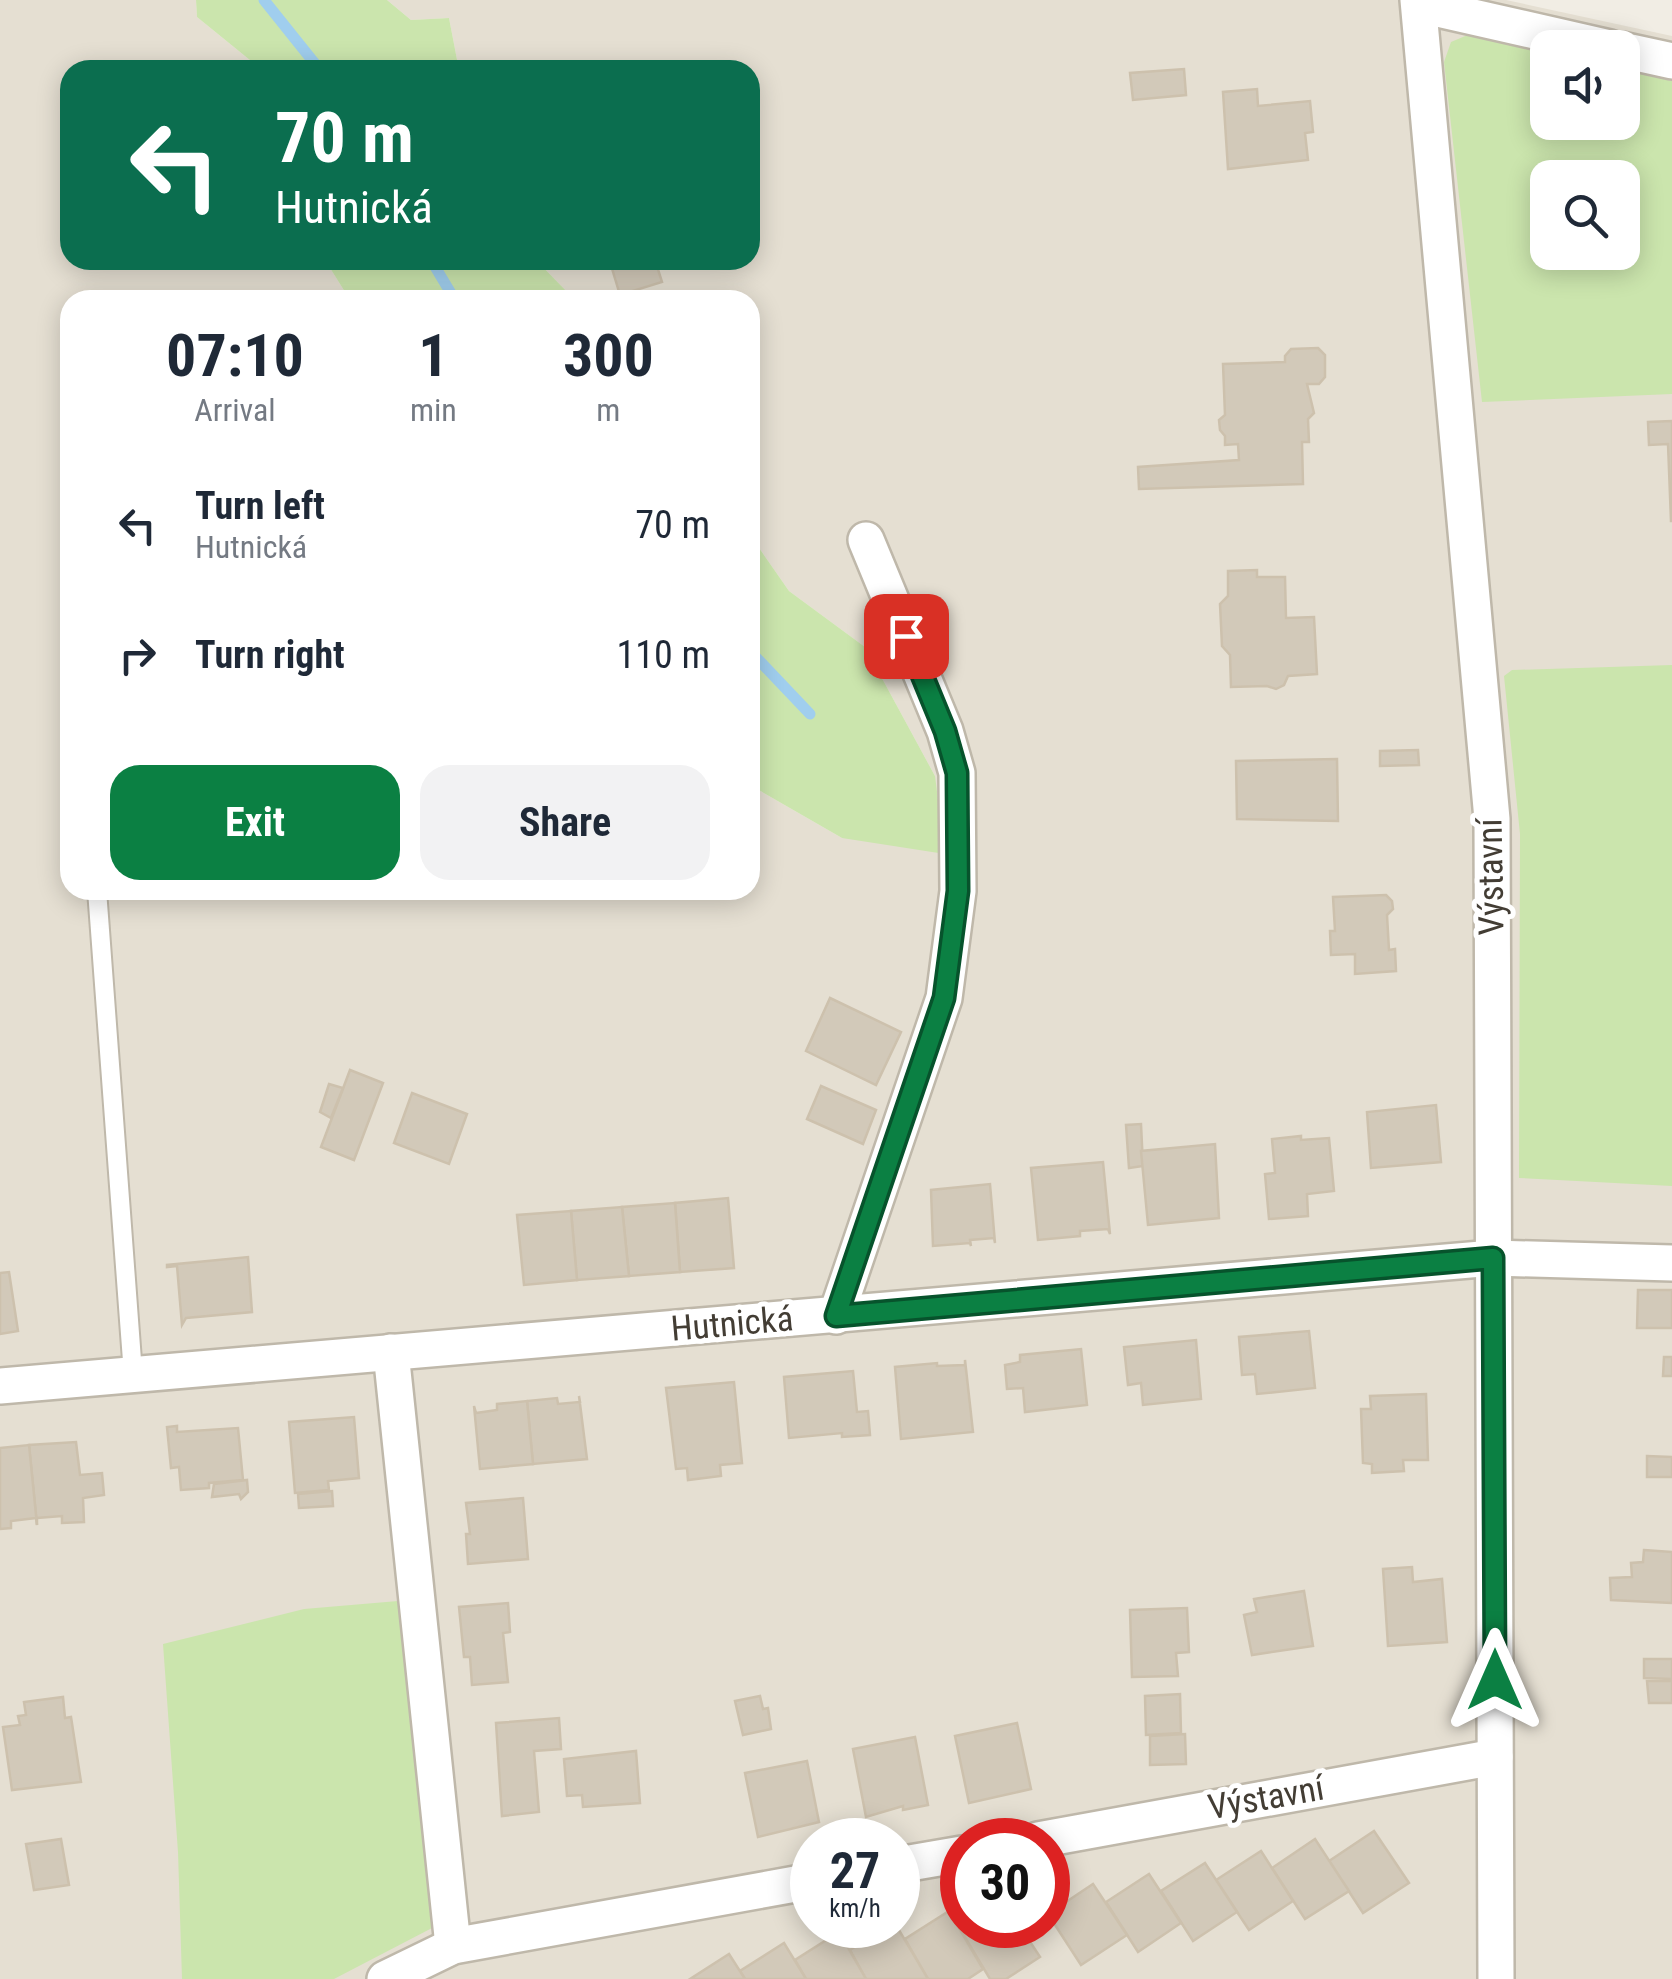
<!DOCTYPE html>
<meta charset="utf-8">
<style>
:root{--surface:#fff;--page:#f2f2f3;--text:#1f2937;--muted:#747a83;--accent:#0b8043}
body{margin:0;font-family:"Roboto Condensed",sans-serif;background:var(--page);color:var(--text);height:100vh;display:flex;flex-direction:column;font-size:38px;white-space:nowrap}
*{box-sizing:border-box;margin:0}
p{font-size:32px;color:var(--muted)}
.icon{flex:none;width:55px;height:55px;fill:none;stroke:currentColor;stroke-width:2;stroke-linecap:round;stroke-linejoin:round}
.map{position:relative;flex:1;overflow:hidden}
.drawer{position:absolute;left:60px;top:290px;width:700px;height:610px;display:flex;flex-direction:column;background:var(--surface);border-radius:30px;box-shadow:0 5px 25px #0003}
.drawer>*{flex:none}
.hud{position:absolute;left:60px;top:60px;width:700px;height:210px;border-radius:30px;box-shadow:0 5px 25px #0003;background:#0b6e4f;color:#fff;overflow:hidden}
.controls{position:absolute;left:1530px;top:30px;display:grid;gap:20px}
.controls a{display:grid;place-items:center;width:110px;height:110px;border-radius:20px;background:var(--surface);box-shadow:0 5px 25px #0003;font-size:50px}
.speed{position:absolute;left:790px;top:1818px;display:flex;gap:20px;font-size:50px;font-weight:700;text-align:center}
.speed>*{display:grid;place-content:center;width:130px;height:130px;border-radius:50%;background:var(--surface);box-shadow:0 5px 25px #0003;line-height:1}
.speed small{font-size:25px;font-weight:400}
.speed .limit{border:15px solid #d22;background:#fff;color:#111}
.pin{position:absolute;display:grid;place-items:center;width:85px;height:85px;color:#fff;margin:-42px;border-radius:20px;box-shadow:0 5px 15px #0006}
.me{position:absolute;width:110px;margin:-55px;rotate:0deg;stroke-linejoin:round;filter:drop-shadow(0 0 8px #0008)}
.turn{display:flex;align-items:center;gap:35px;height:210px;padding:0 50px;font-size:45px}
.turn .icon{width:130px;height:130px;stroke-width:2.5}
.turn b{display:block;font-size:70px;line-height:85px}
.eta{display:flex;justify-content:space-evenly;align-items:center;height:170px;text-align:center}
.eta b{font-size:60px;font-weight:700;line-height:70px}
.primary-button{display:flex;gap:20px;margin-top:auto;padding:20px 50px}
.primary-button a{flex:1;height:115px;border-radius:30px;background:var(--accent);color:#fff;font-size:40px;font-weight:700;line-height:115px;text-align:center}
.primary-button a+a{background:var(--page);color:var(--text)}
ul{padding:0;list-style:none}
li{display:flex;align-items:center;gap:30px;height:130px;padding:0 50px}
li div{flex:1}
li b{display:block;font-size:38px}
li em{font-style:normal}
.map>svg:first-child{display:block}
</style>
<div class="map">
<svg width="1672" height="1979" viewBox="0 0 1672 1979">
<rect width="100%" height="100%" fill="#f1ede4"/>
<path fill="#e5dfd2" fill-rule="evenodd" d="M 0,0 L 196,0 L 197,17 L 262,70 L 70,70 L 70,260 L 325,260 L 350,300 L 70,300 L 70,890 L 750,890 L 750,785 L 842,838 L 935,776 L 865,647 L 789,591 L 750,535 L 750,300 L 575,300 L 536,260 L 750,260 L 750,70 L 459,70 L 449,18 L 411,20 L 387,0 L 1506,0 L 1672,36 L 1672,1979 L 0,1979 ZM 1548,48 L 1622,48 L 1622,122 L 1548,122 ZM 1548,178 L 1622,178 L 1622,252 L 1548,252 ZM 812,1840 L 898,1840 L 898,1925 L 812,1925 ZM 962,1840 L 1048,1840 L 1048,1925 L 962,1925 Z"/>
<g fill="#cbe5ad" fill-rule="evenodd">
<path d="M 196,0 L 387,0 L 411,20 L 449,18 L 459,70 L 262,70 L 197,17 Z"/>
<path d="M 1470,34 L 1547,52 L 1548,122 L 1622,122 L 1623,69 L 1672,81 L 1672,394 L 1482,402 L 1444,62 L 1451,42 ZM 1548,178 L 1622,178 L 1622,252 L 1548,252 Z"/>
<path d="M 325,260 L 536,260 L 575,300 L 350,300 Z"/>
<path d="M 750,535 L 789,591 L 865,647 L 935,776 L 945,854 L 842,838 L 750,785 Z"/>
<path d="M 1672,665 L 1672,1186 L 1519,1178 L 1520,834 L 1504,676 L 1512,670 Z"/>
<path d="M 398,1601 L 433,1873 L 432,1928 L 334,1979 L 182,1979 L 178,1852 L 163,1644 L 304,1609 Z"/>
</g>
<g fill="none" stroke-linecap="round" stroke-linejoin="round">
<g stroke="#a0ceee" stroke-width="11">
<path d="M 264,0 L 320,70"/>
<path d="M 431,260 L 455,300"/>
<path d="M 750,651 L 810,714"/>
</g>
</g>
<g fill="#d2c9b9" stroke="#cdc1ad" stroke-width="2.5">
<path d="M 1184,69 L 1186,95 L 1133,100 L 1130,73 Z"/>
<path d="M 1257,89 L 1258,106 L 1310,101 L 1313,132 L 1305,133 L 1308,160 L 1228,169 L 1223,92 Z"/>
<path d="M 600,260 L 655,260 L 662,282 L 620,295 L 610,262 L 602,265 Z"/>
<path d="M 1318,348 L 1325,355 L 1325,377 L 1319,384 L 1307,384 L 1314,413 L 1308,419 L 1309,442 L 1302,442 L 1303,484 L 1139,489 L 1138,467 L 1239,460 L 1238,444 L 1225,445 L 1225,436 L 1220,430 L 1219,420 L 1225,415 L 1223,364 L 1285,362 L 1285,356 L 1291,349 Z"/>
<path d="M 1672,421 L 1672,521 L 1671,521 L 1668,444 L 1649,445 L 1648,422 Z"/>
<path d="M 1257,570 L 1257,577 L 1285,577 L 1286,618 L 1314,617 L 1317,674 L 1288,676 L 1284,685 L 1276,689 L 1267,686 L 1231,687 L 1230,655 L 1222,646 L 1220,604 L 1228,596 L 1228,571 Z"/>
<path d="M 1418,750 L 1419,765 L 1380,766 L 1380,751 Z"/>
<path d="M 1337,759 L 1338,821 L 1237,819 L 1236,761 Z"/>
<path d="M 1386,895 L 1392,901 L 1393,909 L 1387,915 L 1389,950 L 1395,949 L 1396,971 L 1355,974 L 1355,954 L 1331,955 L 1330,931 L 1335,931 L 1333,897 Z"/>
<path d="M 830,998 L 901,1032 L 876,1085 L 806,1051 Z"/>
<path d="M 350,1070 L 383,1083 L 354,1160 L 321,1147 Z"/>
<path d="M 329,1084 L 343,1088 L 331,1118 L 320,1112 Z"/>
<path d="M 821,1086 L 876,1110 L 863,1144 L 807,1119 Z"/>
<path d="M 412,1093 L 467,1114 L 449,1164 L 394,1143 Z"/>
<path d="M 1436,1105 L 1441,1162 L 1371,1168 L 1367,1112 Z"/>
<path d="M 1141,1124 L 1143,1166 L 1129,1168 L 1126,1125 Z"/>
<path d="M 1301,1136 L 1301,1140 L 1329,1138 L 1334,1191 L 1307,1194 L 1308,1216 L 1269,1219 L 1265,1174 L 1275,1173 L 1272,1139 Z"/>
<path d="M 1215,1144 L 1219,1218 L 1148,1225 L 1141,1151 Z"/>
<path d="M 1103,1162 L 1110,1234 L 1108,1229 L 1080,1231 L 1080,1236 L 1038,1240 L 1031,1168 Z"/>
<path d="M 990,1184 L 995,1243 L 994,1238 L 970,1240 L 971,1246 L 970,1243 L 933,1246 L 931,1190 Z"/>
<path d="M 728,1198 L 734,1268 L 680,1272 L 675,1203 Z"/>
<path d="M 675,1203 L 680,1272 L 629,1276 L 622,1207 Z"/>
<path d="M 622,1207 L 629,1276 L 577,1280 L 571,1211 Z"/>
<path d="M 571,1211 L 577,1280 L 524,1285 L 517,1215 Z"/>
<path d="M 248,1257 L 252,1312 L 186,1318 L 182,1325 L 177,1266 L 167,1267 L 167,1265 Z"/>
<path d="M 9,1272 L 18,1331 L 0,1334 L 0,1273 Z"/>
<path d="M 1638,1290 L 1672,1290 L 1672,1328 L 1637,1328 Z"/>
<path d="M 1309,1331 L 1315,1388 L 1257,1394 L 1255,1374 L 1242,1375 L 1239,1337 Z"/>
<path d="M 1196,1340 L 1201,1399 L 1143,1405 L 1141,1383 L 1128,1385 L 1124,1347 Z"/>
<path d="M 1081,1349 L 1087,1405 L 1025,1412 L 1023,1388 L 1007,1389 L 1005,1365 L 1020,1362 L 1020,1355 Z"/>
<path d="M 1664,1357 L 1672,1357 L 1672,1376 L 1663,1376 Z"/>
<path d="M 965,1360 L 973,1432 L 901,1439 L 895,1367 L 937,1363 L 937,1366 L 965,1365 Z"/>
<path d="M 853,1371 L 857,1412 L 868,1411 L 870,1435 L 842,1437 L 842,1433 L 789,1438 L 784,1377 Z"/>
<path d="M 734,1382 L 742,1463 L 720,1465 L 721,1476 L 688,1480 L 687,1468 L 676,1469 L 666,1388 Z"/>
<path d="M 1426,1394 L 1428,1460 L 1403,1460 L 1404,1471 L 1372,1473 L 1372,1464 L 1363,1463 L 1361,1409 L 1371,1409 L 1370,1396 Z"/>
<path d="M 579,1396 L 587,1459 L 533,1464 L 527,1401 L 557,1398 L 558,1404 L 580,1402 Z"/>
<path d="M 527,1401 L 533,1464 L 480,1469 L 474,1406 L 476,1413 L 497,1410 L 497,1404 Z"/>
<path d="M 354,1417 L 359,1478 L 328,1481 L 329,1490 L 295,1493 L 289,1422 Z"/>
<path d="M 177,1426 L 177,1432 L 238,1428 L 243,1480 L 209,1483 L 209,1488 L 181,1490 L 179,1467 L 171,1468 L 167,1427 Z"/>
<path d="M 76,1442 L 80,1475 L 102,1473 L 104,1495 L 83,1498 L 84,1522 L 62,1523 L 62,1516 L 37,1518 L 37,1525 L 29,1445 Z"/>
<path d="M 29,1445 L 37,1525 L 36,1518 L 11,1521 L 11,1528 L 0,1529 L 0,1448 Z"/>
<path d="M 1647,1456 L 1672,1457 L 1672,1477 L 1647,1477 Z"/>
<path d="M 247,1480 L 248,1492 L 241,1499 L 239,1494 L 212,1497 L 214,1484 Z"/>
<path d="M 332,1491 L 333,1506 L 299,1508 L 298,1494 Z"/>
<path d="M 523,1498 L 528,1559 L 468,1564 L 466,1534 L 470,1534 L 466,1503 Z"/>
<path d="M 1644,1550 L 1672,1552 L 1672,1603 L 1611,1600 L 1610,1578 L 1632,1577 L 1631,1563 L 1643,1562 Z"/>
<path d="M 1412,1567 L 1413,1582 L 1442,1579 L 1447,1642 L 1388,1646 L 1383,1569 Z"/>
<path d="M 1304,1591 L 1313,1646 L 1252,1655 L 1244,1615 L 1257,1612 L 1254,1599 Z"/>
<path d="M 508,1603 L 510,1632 L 503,1633 L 508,1682 L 472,1685 L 470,1657 L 464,1657 L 459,1607 Z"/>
<path d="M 1187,1608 L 1189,1652 L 1176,1653 L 1178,1676 L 1132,1677 L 1130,1610 Z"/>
<path d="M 1644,1659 L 1672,1659 L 1672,1679 L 1644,1678 Z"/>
<path d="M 1647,1681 L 1672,1681 L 1672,1703 L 1649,1703 Z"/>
<path d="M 1180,1694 L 1181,1733 L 1146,1735 L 1145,1696 Z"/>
<path d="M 760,1696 L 763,1709 L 768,1708 L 771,1729 L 743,1735 L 735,1701 Z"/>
<path d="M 63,1697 L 65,1718 L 71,1717 L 81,1782 L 12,1790 L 3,1727 L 20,1725 L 18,1716 L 26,1715 L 24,1702 Z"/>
<path d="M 559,1718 L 561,1749 L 534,1751 L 539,1812 L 502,1816 L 496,1723 Z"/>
<path d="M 1017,1723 L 1031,1789 L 969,1803 L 955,1736 Z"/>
<path d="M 1185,1734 L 1186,1764 L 1150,1765 L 1150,1736 Z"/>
<path d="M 915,1737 L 928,1805 L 903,1810 L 903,1806 L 866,1817 L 853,1749 Z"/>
<path d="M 636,1751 L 640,1803 L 583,1807 L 582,1795 L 567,1796 L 564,1759 Z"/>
<path d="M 807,1761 L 819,1822 L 758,1837 L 745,1773 Z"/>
<path d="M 1374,1831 L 1409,1883 L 1363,1913 L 1329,1861 Z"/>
<path d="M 61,1839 L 69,1885 L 34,1890 L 26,1844 Z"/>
<path d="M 1315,1839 L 1349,1891 L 1305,1919 L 1272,1868 Z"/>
<path d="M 1261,1851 L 1293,1901 L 1249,1930 L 1216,1880 Z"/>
<path d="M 1205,1863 L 1237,1912 L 1193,1941 L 1161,1891 Z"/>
<path d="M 1149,1874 L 1181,1923 L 1138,1952 L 1106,1902 Z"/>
<path d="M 1093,1884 L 1127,1935 L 1081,1965 L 1048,1914 Z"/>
<path d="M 949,1911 L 983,1969 L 968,1979 L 928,1979 L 905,1939 Z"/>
<path d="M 889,1925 L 896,1925 L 928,1979 L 866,1979 L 850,1950 Z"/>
<path d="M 966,1925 L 1019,1925 L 1040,1957 L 1006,1979 L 990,1979 L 960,1929 Z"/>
<path d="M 839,1932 L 866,1979 L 806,1979 L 795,1960 Z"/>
<path d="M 784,1943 L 806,1979 L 745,1979 L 740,1971 Z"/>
<path d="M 729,1954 L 745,1979 L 690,1979 Z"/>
</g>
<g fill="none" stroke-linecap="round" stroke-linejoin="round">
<g stroke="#bfb8aa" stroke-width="22">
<path id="service" d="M 97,890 L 133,1374"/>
</g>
<g stroke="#bfb8aa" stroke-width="40">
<g id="minor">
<path d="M 1418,0 L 1492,819 L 1496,1979"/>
<path d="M 1420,5 L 1610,48"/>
<path d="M 1622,50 L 1672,61"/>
<path d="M 836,1316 L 944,998 L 958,891 L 957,773 L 945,731 L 866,540"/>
<path d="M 391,1352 L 453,1946"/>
<path d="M 0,1386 L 1493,1258 L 1672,1263"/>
<path d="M 1038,1840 L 1495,1757"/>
<path d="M 898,1865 L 962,1854"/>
<path d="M 385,1979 L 453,1946 L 812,1881"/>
</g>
</g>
<use href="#service" stroke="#fff" stroke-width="18"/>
<use href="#minor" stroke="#fff" stroke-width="35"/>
</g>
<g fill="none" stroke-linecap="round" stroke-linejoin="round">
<g stroke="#07532c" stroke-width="25">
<path id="route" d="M 906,636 L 945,731 L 957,773 L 958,891 L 944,998 L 836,1316 L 1493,1258 L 1495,1680"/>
</g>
<use href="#route" stroke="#0b8043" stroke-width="18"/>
</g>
<g text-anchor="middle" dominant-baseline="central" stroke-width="10" stroke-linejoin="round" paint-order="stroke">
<g font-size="35" fill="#433d34" stroke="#fff">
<text transform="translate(1491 877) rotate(-91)">Výstavní</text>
<text transform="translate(732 1324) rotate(-5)">Hutnická</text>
<text transform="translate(1266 1798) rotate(-10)">Výstavní</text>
</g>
</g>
</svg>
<div class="controls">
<a><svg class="icon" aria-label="sound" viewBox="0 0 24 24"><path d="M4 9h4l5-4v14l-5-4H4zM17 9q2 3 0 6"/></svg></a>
<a><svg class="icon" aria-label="search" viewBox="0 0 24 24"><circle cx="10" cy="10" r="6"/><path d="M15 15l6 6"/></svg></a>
</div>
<div class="speed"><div>27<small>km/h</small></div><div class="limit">30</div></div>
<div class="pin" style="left:906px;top:636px;background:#d93025"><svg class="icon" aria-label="arrive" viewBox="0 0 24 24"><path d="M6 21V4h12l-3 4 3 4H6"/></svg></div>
<svg class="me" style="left:1495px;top:1680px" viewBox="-20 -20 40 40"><path d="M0-17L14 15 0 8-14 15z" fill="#0b8043" stroke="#fff" stroke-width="4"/></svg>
<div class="hud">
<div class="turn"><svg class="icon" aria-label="left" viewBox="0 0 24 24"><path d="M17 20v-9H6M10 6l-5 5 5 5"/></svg><div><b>70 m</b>Hutnická</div></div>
</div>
<section class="drawer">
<div class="eta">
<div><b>07:10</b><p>Arrival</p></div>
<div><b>1</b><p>min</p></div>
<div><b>300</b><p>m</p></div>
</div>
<ul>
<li><svg class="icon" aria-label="left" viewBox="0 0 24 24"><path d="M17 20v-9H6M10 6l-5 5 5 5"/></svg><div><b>Turn left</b><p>Hutnická</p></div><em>70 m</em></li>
<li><svg class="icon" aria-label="right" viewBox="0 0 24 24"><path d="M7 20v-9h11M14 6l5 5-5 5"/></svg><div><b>Turn right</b></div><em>110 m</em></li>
</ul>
<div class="primary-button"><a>Exit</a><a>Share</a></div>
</section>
</div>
